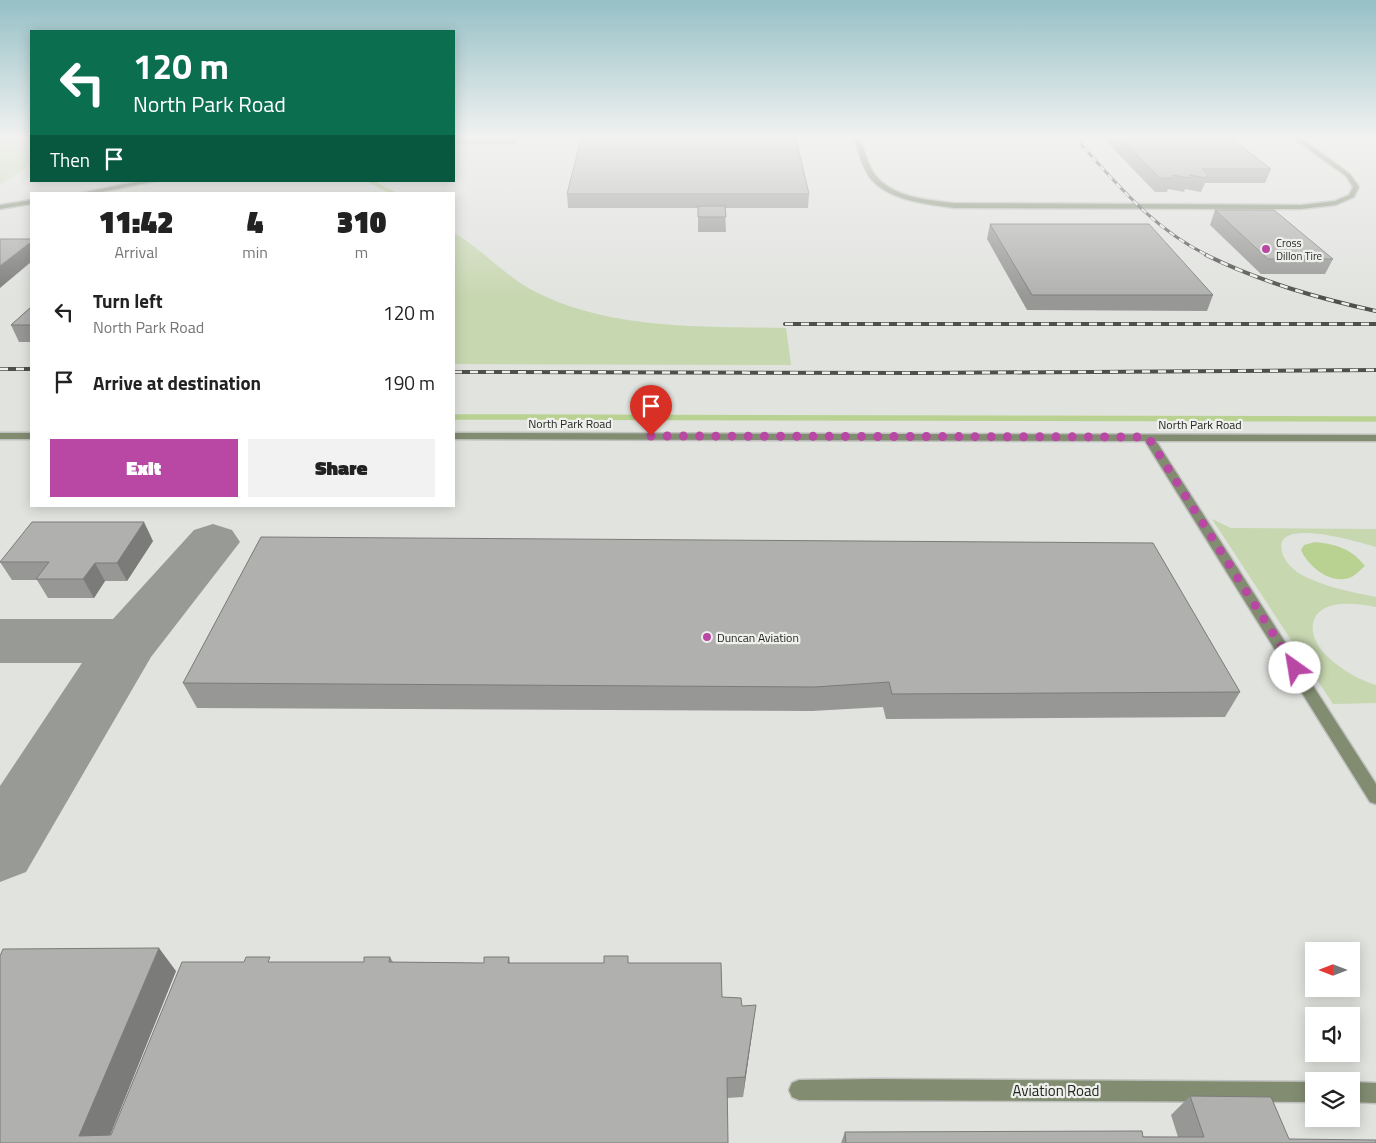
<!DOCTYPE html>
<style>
:root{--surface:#fff;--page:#f2f2f2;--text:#222;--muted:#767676;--accent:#b948a4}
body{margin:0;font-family:"Titillium Web",sans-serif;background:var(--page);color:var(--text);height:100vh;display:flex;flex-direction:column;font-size:19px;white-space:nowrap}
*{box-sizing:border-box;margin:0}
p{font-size:16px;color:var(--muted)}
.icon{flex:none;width:28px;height:28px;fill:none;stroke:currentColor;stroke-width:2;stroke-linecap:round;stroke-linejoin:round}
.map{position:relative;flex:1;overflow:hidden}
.side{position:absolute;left:30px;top:192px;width:425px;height:315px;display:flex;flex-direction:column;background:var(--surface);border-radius:0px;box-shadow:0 2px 12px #0003}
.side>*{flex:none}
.top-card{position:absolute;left:30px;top:30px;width:425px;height:152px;border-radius:0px;box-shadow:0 2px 12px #0003;background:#0b6e4f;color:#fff;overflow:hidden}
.needle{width:32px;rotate:270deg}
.tools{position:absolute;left:1305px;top:942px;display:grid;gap:10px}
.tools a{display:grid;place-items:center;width:55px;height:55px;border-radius:0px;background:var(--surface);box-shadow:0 2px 12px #0003;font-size:25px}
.pin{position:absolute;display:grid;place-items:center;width:42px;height:42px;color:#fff;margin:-51px -21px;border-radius:50% 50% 50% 0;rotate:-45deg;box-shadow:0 0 5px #0007}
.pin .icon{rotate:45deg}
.me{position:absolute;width:55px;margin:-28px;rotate:328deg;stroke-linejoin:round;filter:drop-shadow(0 0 4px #0008)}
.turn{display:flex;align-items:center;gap:18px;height:105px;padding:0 20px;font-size:22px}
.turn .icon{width:65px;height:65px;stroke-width:2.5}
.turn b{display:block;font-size:35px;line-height:42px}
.then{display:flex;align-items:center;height:48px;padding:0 20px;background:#0003;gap:10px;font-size:19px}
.eta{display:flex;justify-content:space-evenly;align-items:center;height:85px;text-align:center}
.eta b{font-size:30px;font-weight:800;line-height:35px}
.action{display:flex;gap:10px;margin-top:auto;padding:10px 20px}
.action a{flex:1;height:58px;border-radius:0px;background:var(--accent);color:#fff;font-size:20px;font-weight:800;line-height:58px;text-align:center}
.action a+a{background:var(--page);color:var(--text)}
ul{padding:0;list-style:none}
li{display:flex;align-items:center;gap:15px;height:70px;padding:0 20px}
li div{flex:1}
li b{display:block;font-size:19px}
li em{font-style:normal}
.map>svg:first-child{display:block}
</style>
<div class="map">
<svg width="1376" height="1143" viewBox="0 0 1376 1143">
<rect width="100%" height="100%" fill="#e1e3df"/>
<g fill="#c7d7b0">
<path d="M 0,139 L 31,139 L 31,164 L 0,185 Z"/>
<path d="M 454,233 C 481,248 503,274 530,289 C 608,331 700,326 786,328 L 791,365 L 454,364 Z"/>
<path d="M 1212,519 L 1231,528 L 1376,529 L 1376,547 C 1361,543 1272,515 1282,552 C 1284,561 1294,571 1302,575 C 1325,587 1351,592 1376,597 L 1376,607 C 1365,605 1353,603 1341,604 C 1305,607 1306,638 1329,658 C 1342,670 1359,680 1376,685 L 1376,703 L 1333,704 Z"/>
</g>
<path fill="#b9d292" d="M 1315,542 C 1336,544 1352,549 1365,566 C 1360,570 1354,577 1349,578 C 1329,584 1308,566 1301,550 L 1304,545 Z"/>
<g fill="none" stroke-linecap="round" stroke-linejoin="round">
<path stroke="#b9d292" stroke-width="4" d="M 370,181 L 395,194"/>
<path stroke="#b9d292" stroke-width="5.5" d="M 454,417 L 1376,419"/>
<path fill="#989a96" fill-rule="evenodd" d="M 213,524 L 232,530 L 240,542 L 151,657 L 26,872 L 0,882 L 0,786 L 82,663 L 0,663 L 0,619 L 113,619 L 194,530 Z"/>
<g stroke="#bfc1be" stroke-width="3">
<g id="minor">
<path d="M 854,139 L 860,139 C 865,151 868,165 875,175 C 893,198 929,200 954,203 L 1301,205 L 1335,201 L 1349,195 L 1353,187 L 1346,176 L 1294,139 L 1302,139 L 1350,174 L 1359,187 L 1354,197 L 1336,205 L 1301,209 L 954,208 C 927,204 890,201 871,179 C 862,168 859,152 854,139 Z"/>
<path d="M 140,181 L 156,181 L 92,194 L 76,194 Z"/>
<path d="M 31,200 L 31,204 L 0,209 L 0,205 Z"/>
<rect x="0" y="433" width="31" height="6"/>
<path d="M 454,433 L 1376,435 L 1376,441 L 1156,441 L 1376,784 L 1376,804 L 1370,802 L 1145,441 L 454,439 Z"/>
<path d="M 877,1079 L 1314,1082 L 1314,1102 L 799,1100 L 792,1097 L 789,1090 L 792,1083 L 799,1080 Z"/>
<path d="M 1351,1082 L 1376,1083 L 1376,1103 L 1351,1102 Z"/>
</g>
</g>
<use href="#minor" fill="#818c71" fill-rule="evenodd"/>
<g stroke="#4f504e" stroke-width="3">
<path id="rail-far1" d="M 1076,139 C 1117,184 1153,229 1209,256"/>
</g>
<g stroke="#4f504e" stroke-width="4">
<g id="rail">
<path d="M 1206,255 C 1261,282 1317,298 1376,311"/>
<path d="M 785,324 L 1376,324"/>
<path d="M 0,369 L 31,369"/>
<path d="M 454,372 L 923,373 L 1376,370"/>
</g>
</g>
<use href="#rail-far1" stroke="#eef0ec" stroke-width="2" stroke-dasharray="6" stroke-linecap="butt"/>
<use href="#rail" stroke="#eef0ec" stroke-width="2.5" stroke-dasharray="8" stroke-linecap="butt"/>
</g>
<g fill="#979896">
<path d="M 456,139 L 519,139 L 517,144 L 457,144 Z"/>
<path d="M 972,139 L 1069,139 L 1068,140 L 972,140 Z"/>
<path d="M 1104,139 L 1232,139 L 1271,169 L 1265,183 L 1205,183 L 1201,192 L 1185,189 L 1184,192 L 1168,189 L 1167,192 L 1155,192 Z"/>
<path d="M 567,194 L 809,194 L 808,208 L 725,208 L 726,232 L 698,232 L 698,208 L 568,208 Z"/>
<path d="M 1215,210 L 1333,259 L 1325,274 L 1261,274 L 1210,225 Z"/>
<path d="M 990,224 L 1213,295 L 1207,311 L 1027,310 L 987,239 Z"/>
<path d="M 31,307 L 31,342 L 19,342 L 11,325 Z"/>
<path d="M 261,537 L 1240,692 L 1225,717 L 886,719 L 883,707 L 812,711 L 197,708 L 183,683 Z"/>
<path d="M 153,541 L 127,581 L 105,581 L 94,598 L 48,598 L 37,580 L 12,580 L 0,562 Z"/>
<path d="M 390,957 L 393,962 L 484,963 L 509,957 L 510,963 L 629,963 L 722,997 L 742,1006 L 753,1026 L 743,1097 L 0,1143 L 176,971 L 110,1135 L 111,1135 L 244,962 L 364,962 Z"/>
<path d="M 1190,1096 L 1289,1139 L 1376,1143 L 841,1143 L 845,1132 L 1178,1137 L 1171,1115 Z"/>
</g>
<g fill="#7b7c7a">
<path d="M 31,242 L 31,262 L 0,288 L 0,266 Z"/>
<path d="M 144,522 L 153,541 L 127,581 L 117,563 Z"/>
<path d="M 95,563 L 105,581 L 94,598 L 83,579 Z"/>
<path d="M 159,948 L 176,971 L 107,1143 L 79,1136 Z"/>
<path d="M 756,1005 L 753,1026 L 743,1097 L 745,1077 Z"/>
</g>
<g fill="#b0b1ae" stroke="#7b7c7a">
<path d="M 581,139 L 796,139 L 809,194 L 567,194 Z"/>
<path d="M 1121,139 L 1232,139 L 1271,169 L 1202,169 L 1208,175 L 1206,178 L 1190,175 L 1189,178 L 1173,175 L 1171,178 L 1160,178 Z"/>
<path d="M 698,206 L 725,206 L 726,217 L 698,217 Z"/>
<path d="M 1215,210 L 1274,210 L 1333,259 L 1268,259 Z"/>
<path d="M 990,224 L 1149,224 L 1213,295 L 1032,295 Z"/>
<path d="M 0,239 L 31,239 L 31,242 L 0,266 Z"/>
<path d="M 31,307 L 31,325 L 11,325 Z"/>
<path d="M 32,522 L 144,522 L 117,563 L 95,563 L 83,579 L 36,579 L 49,562 L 0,562 Z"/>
<path d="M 261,537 L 1153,543 L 1240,692 L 892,694 L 889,682 L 815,687 L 183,683 Z"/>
<path d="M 159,948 L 79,1136 L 111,1135 L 182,962 L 244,962 L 246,957 L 270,957 L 268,962 L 364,962 L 364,957 L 390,957 L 389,962 L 484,963 L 484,957 L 509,957 L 508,963 L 604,963 L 604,956 L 628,956 L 628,963 L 721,963 L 722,997 L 741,998 L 742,1006 L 756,1005 L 745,1077 L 727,1078 L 728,1143 L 0,1143 L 0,956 L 3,949 Z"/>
<path d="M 1190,1096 L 1271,1097 L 1289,1139 L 1376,1140 L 1376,1143 L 846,1143 L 845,1132 L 1142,1131 L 1143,1137 L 1204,1137 Z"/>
</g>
<linearGradient id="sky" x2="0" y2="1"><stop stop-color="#95c0c6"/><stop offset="0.46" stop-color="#f2f2f1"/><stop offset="1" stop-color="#f2f2f1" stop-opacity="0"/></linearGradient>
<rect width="1376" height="299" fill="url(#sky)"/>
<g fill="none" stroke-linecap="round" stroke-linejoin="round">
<path stroke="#b948a4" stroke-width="9" stroke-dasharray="0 16.2" d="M 651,436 L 1148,437 L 1295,668"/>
</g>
<g fill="#b948a4" stroke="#eef0ec" stroke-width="2">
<circle cx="1266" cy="249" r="5"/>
<circle cx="707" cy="637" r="5"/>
</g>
<g text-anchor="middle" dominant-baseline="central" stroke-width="4.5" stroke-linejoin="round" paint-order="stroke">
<g font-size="11" fill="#262725" stroke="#eef0ec" text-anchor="start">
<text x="1276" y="243">Cross<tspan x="1276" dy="13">Dillon Tire</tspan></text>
</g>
<g font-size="12" fill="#262725" stroke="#eef0ec">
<text x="570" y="423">North Park Road</text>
<text x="1200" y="424">North Park Road</text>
</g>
<g font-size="12" fill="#262725" stroke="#eef0ec" text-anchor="start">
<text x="717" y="637">Duncan Aviation</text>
</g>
<g font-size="15" fill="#262725" stroke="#eef0ec">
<text x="1056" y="1090">Aviation Road</text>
</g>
</g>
</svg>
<div class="tools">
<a><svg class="needle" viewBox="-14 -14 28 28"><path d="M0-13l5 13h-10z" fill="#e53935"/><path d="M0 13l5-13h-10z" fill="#767676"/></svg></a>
<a><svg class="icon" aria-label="sound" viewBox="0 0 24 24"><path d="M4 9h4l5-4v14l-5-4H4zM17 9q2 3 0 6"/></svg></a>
<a><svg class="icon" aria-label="layers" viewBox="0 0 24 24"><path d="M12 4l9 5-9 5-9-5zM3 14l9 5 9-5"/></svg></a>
</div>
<div class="pin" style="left:651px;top:436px;background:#d93025"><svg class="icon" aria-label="arrive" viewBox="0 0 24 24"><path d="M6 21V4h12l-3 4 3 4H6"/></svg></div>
<svg class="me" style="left:1295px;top:668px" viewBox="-20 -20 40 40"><circle r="19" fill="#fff"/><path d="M0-13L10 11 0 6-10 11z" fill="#b948a4"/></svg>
<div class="top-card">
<div class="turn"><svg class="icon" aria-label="left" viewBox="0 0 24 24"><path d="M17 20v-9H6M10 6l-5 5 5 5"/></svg><div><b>120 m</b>North Park Road</div></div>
<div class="then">Then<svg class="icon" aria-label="arrive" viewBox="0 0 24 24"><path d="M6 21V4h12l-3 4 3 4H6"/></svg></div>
</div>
<section class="side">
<div class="eta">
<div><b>11:42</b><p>Arrival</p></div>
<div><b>4</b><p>min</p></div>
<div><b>310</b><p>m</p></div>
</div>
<ul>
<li><svg class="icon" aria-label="left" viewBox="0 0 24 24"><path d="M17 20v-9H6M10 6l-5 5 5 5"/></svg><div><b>Turn left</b><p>North Park Road</p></div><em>120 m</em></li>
<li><svg class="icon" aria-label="arrive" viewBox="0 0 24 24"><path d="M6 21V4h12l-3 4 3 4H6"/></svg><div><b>Arrive at destination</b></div><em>190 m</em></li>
</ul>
<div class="action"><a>Exit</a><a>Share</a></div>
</section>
</div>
